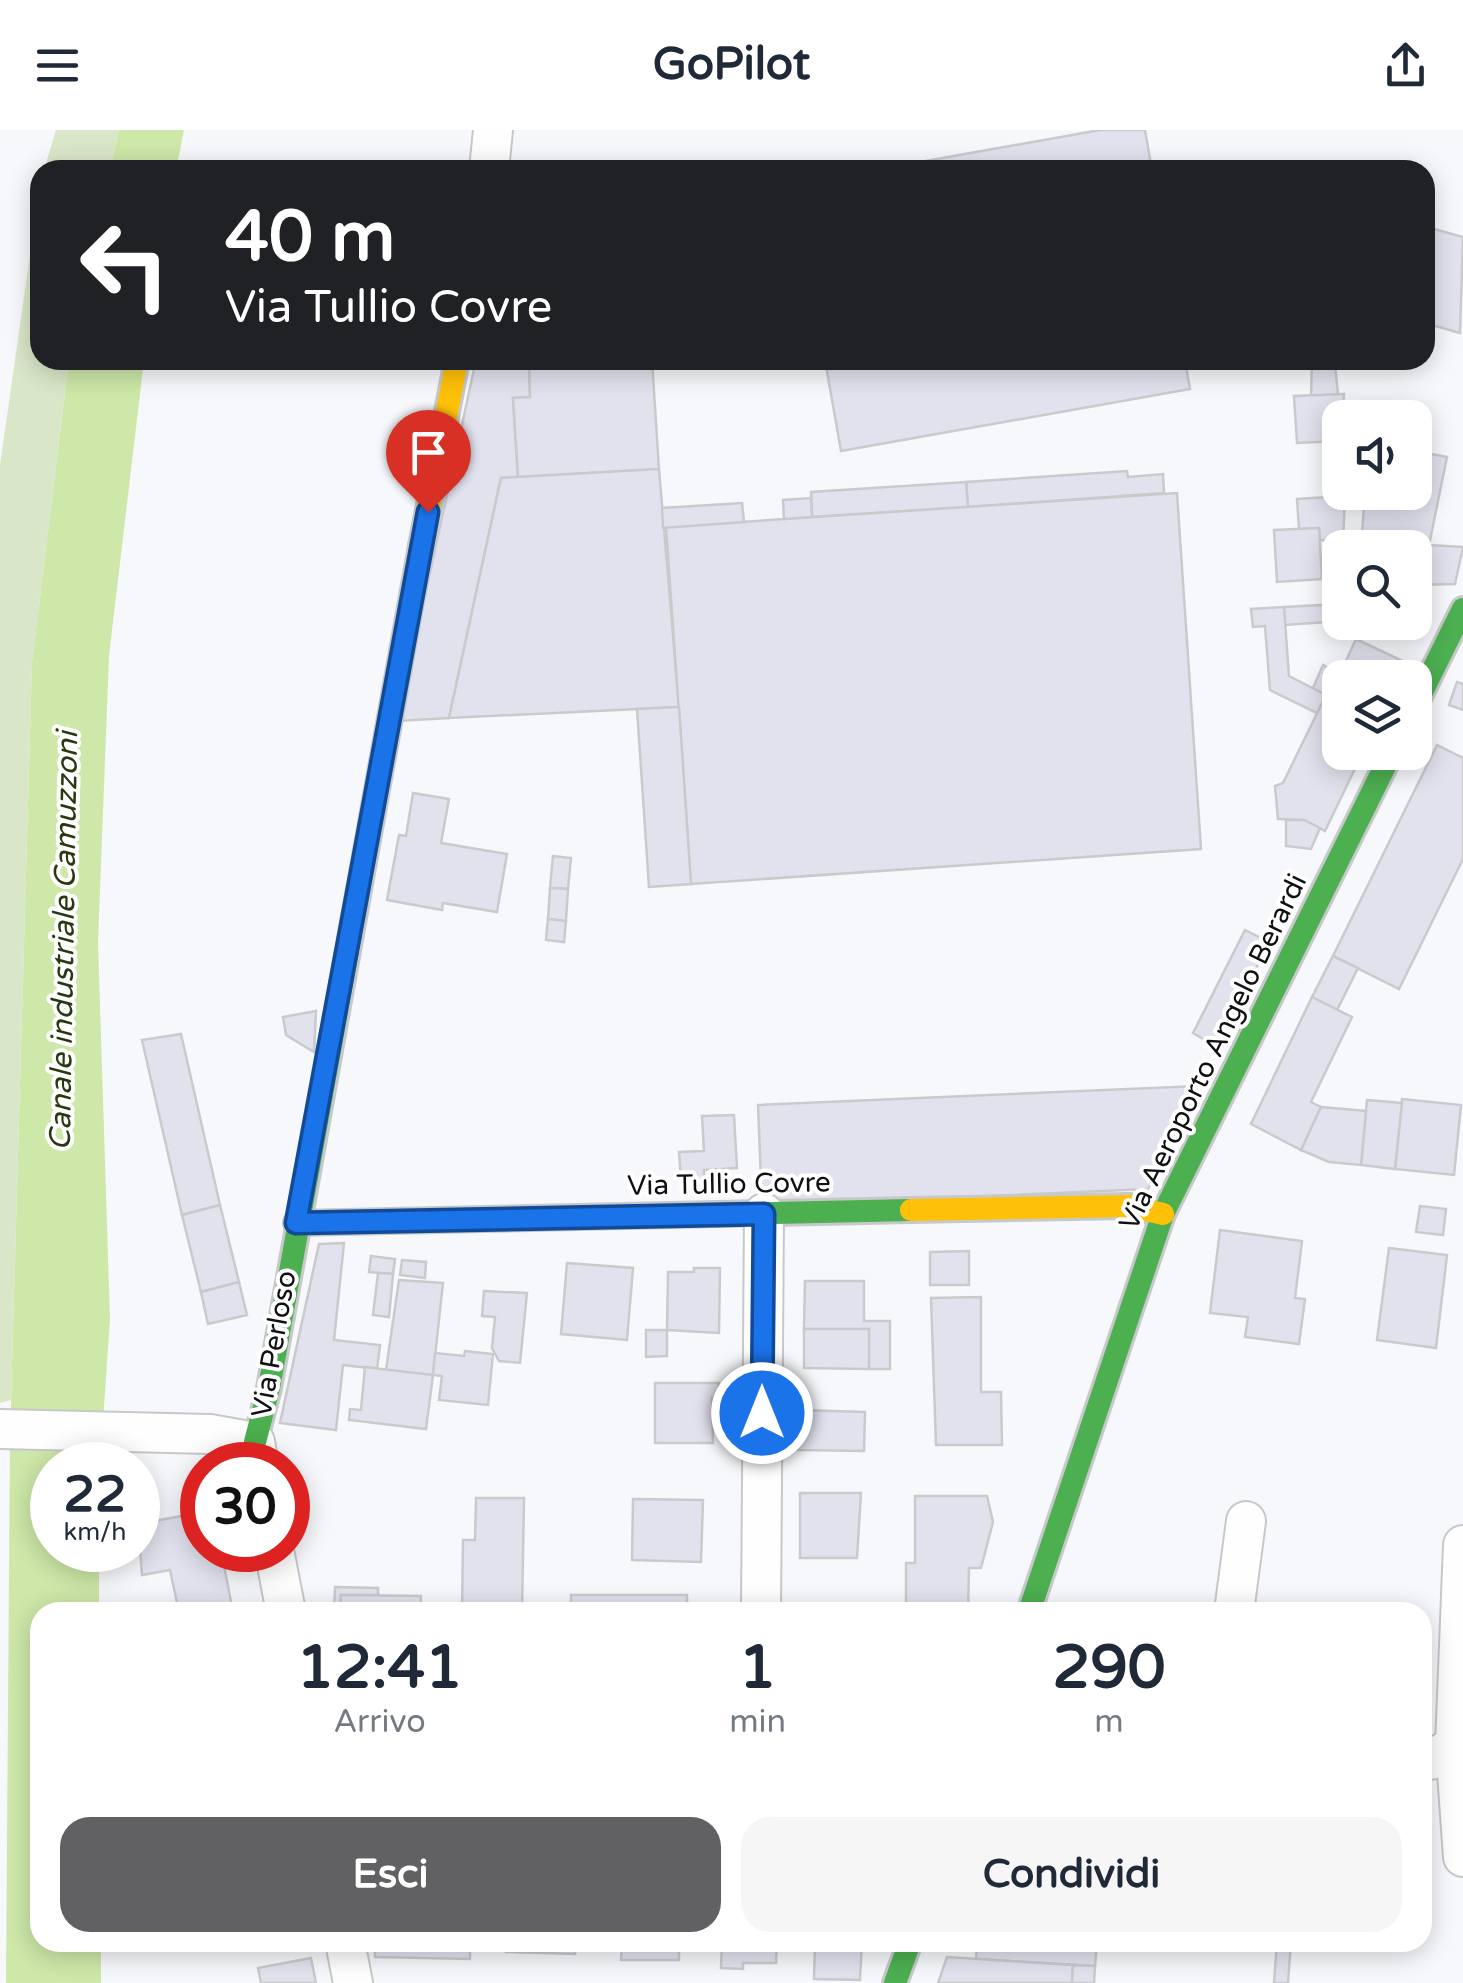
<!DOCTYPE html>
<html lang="it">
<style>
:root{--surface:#fff;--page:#f6f6f7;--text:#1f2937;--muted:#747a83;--accent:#616164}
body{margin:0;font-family:"Varela Round",sans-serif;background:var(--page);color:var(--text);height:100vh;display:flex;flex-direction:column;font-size:38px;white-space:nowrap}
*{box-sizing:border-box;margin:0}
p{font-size:32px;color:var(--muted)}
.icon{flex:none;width:55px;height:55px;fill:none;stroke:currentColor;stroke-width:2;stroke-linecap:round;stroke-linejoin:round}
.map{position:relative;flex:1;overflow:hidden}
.drawer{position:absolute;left:30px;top:1472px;width:1402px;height:350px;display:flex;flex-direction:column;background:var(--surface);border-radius:30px;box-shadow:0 5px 25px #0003}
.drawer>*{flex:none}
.top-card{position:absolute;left:30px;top:30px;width:1405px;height:210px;border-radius:30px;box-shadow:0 5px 25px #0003;background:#202124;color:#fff;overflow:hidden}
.buttons{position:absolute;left:1322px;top:270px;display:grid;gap:20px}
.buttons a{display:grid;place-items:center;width:110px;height:110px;border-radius:20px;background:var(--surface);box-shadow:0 5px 25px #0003;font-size:50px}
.speed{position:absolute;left:30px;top:1312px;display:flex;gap:20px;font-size:50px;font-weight:700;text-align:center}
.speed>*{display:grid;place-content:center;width:130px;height:130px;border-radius:50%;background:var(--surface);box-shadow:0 5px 25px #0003;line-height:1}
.speed small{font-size:25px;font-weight:400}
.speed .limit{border:15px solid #d22;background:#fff;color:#111}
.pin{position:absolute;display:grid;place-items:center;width:85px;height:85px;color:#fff;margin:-102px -42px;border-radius:50% 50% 50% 0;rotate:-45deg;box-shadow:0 0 10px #0007}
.pin .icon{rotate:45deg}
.me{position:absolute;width:110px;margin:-55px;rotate:0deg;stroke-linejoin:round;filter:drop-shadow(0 0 8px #0008)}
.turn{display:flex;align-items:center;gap:35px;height:210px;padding:0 30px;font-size:45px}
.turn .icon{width:130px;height:130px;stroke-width:2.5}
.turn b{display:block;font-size:70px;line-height:85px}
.eta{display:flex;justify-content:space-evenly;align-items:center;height:170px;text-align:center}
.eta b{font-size:60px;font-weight:800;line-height:70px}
.action{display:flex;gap:20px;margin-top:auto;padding:20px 30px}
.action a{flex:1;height:115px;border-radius:30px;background:var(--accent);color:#fff;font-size:40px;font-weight:800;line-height:115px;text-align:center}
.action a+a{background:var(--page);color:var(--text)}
header{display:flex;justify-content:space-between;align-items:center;height:130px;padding:0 30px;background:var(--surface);font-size:45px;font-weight:800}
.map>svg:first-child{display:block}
</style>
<header><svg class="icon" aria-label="menu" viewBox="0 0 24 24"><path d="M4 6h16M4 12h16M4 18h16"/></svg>GoPilot<svg class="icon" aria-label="share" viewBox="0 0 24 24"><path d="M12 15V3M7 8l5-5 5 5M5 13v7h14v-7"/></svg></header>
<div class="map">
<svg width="1463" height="1853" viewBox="0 0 1463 1853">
<rect width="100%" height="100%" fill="#f7f8fb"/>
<g fill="#d9e7c8">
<path d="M 56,0 L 119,0 L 110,40 L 44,40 Z"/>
<path d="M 40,55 L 40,230 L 69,230 L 32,533 L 11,1270 L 0,1273 L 0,335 Z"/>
</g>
<g fill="#cde8a8">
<path d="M 119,0 L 184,0 L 176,40 L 110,40 Z"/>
<path d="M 69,230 L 144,230 L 109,526 L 98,812 L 110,1189 L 100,1335 L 52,1335 L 52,1420 L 99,1420 L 99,1482 L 40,1482 L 40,1812 L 101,1813 L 101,1853 L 6,1853 L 10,1307 L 32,533 Z"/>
</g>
<g fill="#e1e2ee" stroke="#cacacd" stroke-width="2.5">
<path d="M 1100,0 L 1145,0 L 1152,40 L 875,40 Z"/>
<path d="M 1434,99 L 1463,107 L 1460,203 L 1425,193 L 1425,128 Z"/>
<path d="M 476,230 L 529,230 L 530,267 L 513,268 L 518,347 L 501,348 L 449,588 L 398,591 Z"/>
<path d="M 529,230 L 652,230 L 659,339 L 518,347 L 513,268 L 530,267 Z"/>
<path d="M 825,230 L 1185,230 L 1190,259 L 841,321 Z"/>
<path d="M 1312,230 L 1360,230 L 1335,235 L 1338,264 L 1311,266 Z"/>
<path d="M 1344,264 L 1340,311 L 1297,313 L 1294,266 Z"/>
<path d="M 1415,321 L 1447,327 L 1429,415 L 1463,417 L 1455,454 L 1415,455 L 1415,418 L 1361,418 L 1365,362 L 1415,362 Z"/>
<path d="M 659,339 L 679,577 L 449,588 L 501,348 Z"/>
<path d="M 1127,341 L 1128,347 L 1163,344 L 1164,363 L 968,377 L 966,352 Z"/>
<path d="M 966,352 L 968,377 L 812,387 L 811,362 Z"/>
<path d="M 1177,363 L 1201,719 L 691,754 L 666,397 Z"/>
<path d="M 1345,366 L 1343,413 L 1320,410 L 1319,398 L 1299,399 L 1297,369 Z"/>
<path d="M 811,368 L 812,387 L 784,389 L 783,370 Z"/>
<path d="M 742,373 L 744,392 L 663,398 L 662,378 Z"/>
<path d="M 1319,398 L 1322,449 L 1277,452 L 1274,400 Z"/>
<path d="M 1340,474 L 1340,491 L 1285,495 L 1284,477 Z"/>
<path d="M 1284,477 L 1289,546 L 1326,565 L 1317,583 L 1270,560 L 1265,496 L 1253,497 L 1251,479 Z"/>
<path d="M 1356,509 L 1407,533 L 1400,548 L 1340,548 L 1340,622 L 1363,622 L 1325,701 L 1304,690 L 1278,689 L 1275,656 L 1283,653 L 1326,565 L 1313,558 L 1323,535 L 1340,544 Z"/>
<path d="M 1457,552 L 1463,554 L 1463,580 L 1449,575 Z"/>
<path d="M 679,577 L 691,754 L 649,757 L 637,579 Z"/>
<path d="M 1437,615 L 1463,628 L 1463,729 L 1399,859 L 1333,826 Z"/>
<path d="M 413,663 L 449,669 L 441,713 L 507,724 L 497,782 L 443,773 L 442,780 L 387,770 L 399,705 L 406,706 Z"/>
<path d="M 1286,690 L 1304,690 L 1320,698 L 1311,719 L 1286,716 Z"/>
<path d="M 553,726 L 571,728 L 568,759 L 550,758 Z"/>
<path d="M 550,758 L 568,759 L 566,791 L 548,789 Z"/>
<path d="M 548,789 L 566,791 L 564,812 L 546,810 Z"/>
<path d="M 1245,800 L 1269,812 L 1217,917 L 1193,903 Z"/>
<path d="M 1333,826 L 1358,838 L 1337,880 L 1312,867 Z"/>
<path d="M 1312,867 L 1352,887 L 1311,972 L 1321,977 L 1301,1020 L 1251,994 Z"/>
<path d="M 316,881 L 314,922 L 286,905 L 283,887 Z"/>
<path d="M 181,904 L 220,1075 L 182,1085 L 142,910 Z"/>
<path d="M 1198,956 L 1148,1059 L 762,1076 L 758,975 Z"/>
<path d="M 1402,969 L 1461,975 L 1454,1045 L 1395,1039 Z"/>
<path d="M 1367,970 L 1402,973 L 1395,1039 L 1361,1035 Z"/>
<path d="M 1321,977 L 1366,981 L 1361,1035 L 1329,1032 L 1301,1020 Z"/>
<path d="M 734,985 L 737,1038 L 704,1040 L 704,1049 L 681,1050 L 679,1022 L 704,1021 L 702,986 Z"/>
<path d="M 220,1075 L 239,1152 L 201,1162 L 182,1085 Z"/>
<path d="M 1420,1076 L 1446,1079 L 1443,1105 L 1416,1102 Z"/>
<path d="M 1220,1100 L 1302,1111 L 1295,1168 L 1305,1169 L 1299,1214 L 1245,1207 L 1248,1187 L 1210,1183 Z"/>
<path d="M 344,1113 L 334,1210 L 380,1215 L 377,1239 L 343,1235 L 336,1300 L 280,1293 L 319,1114 Z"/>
<path d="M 1389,1118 L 1447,1125 L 1436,1218 L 1377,1210 Z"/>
<path d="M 969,1121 L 969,1155 L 930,1155 L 930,1122 Z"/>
<path d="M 371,1126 L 395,1129 L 393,1144 L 369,1142 Z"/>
<path d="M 402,1130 L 426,1132 L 425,1148 L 400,1145 Z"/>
<path d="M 567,1133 L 633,1138 L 627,1210 L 561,1204 Z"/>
<path d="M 694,1138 L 720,1138 L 719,1203 L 667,1200 L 668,1142 L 694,1142 Z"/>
<path d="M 378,1143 L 393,1144 L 389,1187 L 373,1185 Z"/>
<path d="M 399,1150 L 443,1153 L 433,1245 L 386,1240 Z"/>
<path d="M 805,1151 L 864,1151 L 864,1191 L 890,1191 L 890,1239 L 869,1239 L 869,1199 L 804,1199 Z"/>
<path d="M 239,1152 L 247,1185 L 208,1194 L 201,1162 Z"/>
<path d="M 484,1161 L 527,1163 L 520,1233 L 499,1231 L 492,1218 L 495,1187 L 482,1186 Z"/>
<path d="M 981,1167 L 981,1262 L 1001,1262 L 1002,1315 L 936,1315 L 931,1168 Z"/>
<path d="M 804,1199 L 869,1199 L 869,1239 L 804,1238 Z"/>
<path d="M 646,1200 L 667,1200 L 667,1226 L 646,1227 Z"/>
<path d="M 465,1221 L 493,1224 L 488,1275 L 439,1270 L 442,1246 L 433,1245 L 435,1223 L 464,1226 Z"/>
<path d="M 365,1237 L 433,1245 L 426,1299 L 349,1290 L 350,1279 L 361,1280 Z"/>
<path d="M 655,1253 L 719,1253 L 719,1268 L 712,1268 L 713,1313 L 655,1313 Z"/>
<path d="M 799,1280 L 865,1282 L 864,1321 L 798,1320 Z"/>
<path d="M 800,1363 L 861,1363 L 857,1428 L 800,1428 Z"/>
<path d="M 915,1366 L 987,1366 L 993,1392 L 981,1438 L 969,1438 L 968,1482 L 906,1482 L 906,1433 L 915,1433 Z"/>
<path d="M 476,1368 L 524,1368 L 522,1482 L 462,1482 L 463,1410 L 475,1410 Z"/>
<path d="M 633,1369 L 703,1370 L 701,1432 L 632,1430 Z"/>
<path d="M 192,1384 L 194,1398 L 202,1403 L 202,1420 L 221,1420 L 233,1482 L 179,1482 L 170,1440 L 142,1445 L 138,1394 Z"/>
<path d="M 335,1457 L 378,1458 L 378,1465 L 341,1465 L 340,1482 L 334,1482 Z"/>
<path d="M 341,1465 L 421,1466 L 420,1482 L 340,1482 Z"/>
<rect x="571" y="1465" width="116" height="17"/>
<path d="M 797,1476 L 864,1477 L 864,1482 L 797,1482 Z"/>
<path d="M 375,1812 L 470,1812 L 470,1829 L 375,1827 Z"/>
<path d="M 507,1812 L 576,1812 L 575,1824 L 506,1822 Z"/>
<path d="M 622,1812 L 679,1812 L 679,1830 L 621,1830 Z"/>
<path d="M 722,1812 L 777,1812 L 776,1833 L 743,1833 L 743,1839 L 721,1838 Z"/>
<path d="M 815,1812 L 862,1812 L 860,1850 L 814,1849 Z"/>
<path d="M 977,1812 L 1097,1812 L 1095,1836 L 976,1829 Z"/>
<path d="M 1277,1812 L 1291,1812 L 1288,1853 L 1274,1853 Z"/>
<path d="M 947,1827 L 1073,1835 L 1072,1853 L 938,1853 Z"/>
<path d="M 311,1828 L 316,1853 L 261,1853 L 258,1838 Z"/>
<path d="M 1073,1835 L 1095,1836 L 1094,1853 L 1072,1853 Z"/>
</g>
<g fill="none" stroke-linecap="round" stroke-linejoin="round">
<g stroke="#c7c8ca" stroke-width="42">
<g id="street">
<path d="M 489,40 L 493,0"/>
<path d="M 0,1299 L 210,1304 L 255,1312 L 259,1335"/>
<path d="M 1463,1415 L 1455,1615 L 1463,1727"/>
<path d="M 274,1420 L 286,1482"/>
<path d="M 761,1482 L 764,1083"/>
<path d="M 1234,1482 L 1246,1391"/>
<path d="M 1422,1630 L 1431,1630 L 1455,1615"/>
<path d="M 345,1812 L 353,1853"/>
</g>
</g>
<g stroke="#c7c8ca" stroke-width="28">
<g id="fast">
<path d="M 1415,576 L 1463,479"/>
<path d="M 296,1093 L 911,1080"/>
<path d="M 255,1312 L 269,1258 L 421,416"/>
<path d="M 1029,1482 L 1163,1084 L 1392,622"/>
<path d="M 895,1853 L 910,1812"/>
</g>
</g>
<g stroke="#c7c8ca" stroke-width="28">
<g id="slow">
<path d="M 421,416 L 457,230"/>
<path d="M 911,1080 L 1129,1076 L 1163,1084"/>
</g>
</g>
<use href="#street" stroke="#fefefe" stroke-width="38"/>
<use href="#fast" stroke="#4caf50" stroke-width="22"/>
<use href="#slow" stroke="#ffc107" stroke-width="22"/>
</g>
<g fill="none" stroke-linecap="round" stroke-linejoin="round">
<g stroke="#114b97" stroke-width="25">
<path id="route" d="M 428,382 L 296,1093 L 764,1084 L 762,1283"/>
</g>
<use href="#route" stroke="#1a73e8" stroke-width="18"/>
</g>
<g text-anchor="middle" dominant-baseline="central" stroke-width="8" stroke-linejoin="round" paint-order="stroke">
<g font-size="28" fill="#101012" stroke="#fff">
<text transform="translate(1213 922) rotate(-64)">Via Aeroporto Angelo Berardi</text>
<text transform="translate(729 1054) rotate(-1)">Via Tullio Covre</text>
<text transform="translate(274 1214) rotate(-80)">Via Perloso</text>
</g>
<g font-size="30" font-style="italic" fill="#2a3812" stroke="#fff">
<text transform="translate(64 811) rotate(-89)">Canale industriale Camuzzoni</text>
</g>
</g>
</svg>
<div class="buttons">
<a><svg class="icon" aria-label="sound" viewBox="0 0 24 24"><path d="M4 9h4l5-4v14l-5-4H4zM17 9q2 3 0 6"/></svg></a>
<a><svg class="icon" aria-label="search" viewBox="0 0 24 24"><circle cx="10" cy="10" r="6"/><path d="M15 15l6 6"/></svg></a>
<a><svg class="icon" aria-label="layers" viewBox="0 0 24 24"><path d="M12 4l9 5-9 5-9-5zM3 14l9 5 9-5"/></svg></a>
</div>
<div class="speed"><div>22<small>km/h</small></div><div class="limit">30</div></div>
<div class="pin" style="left:428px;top:382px;background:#d93025"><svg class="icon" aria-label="arrive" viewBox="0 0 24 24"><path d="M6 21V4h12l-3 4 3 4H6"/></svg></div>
<svg class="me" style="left:762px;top:1283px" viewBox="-20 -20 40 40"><circle r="17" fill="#1a73e8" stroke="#fff" stroke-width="3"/><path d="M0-11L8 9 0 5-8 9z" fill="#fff"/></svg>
<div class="top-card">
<div class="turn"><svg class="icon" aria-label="left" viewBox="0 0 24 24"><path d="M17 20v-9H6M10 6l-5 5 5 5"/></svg><div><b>40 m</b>Via Tullio Covre</div></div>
</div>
<section class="drawer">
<div class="eta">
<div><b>12:41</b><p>Arrivo</p></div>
<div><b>1</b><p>min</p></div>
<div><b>290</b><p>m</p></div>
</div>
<div class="action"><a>Esci</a><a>Condividi</a></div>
</section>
</div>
